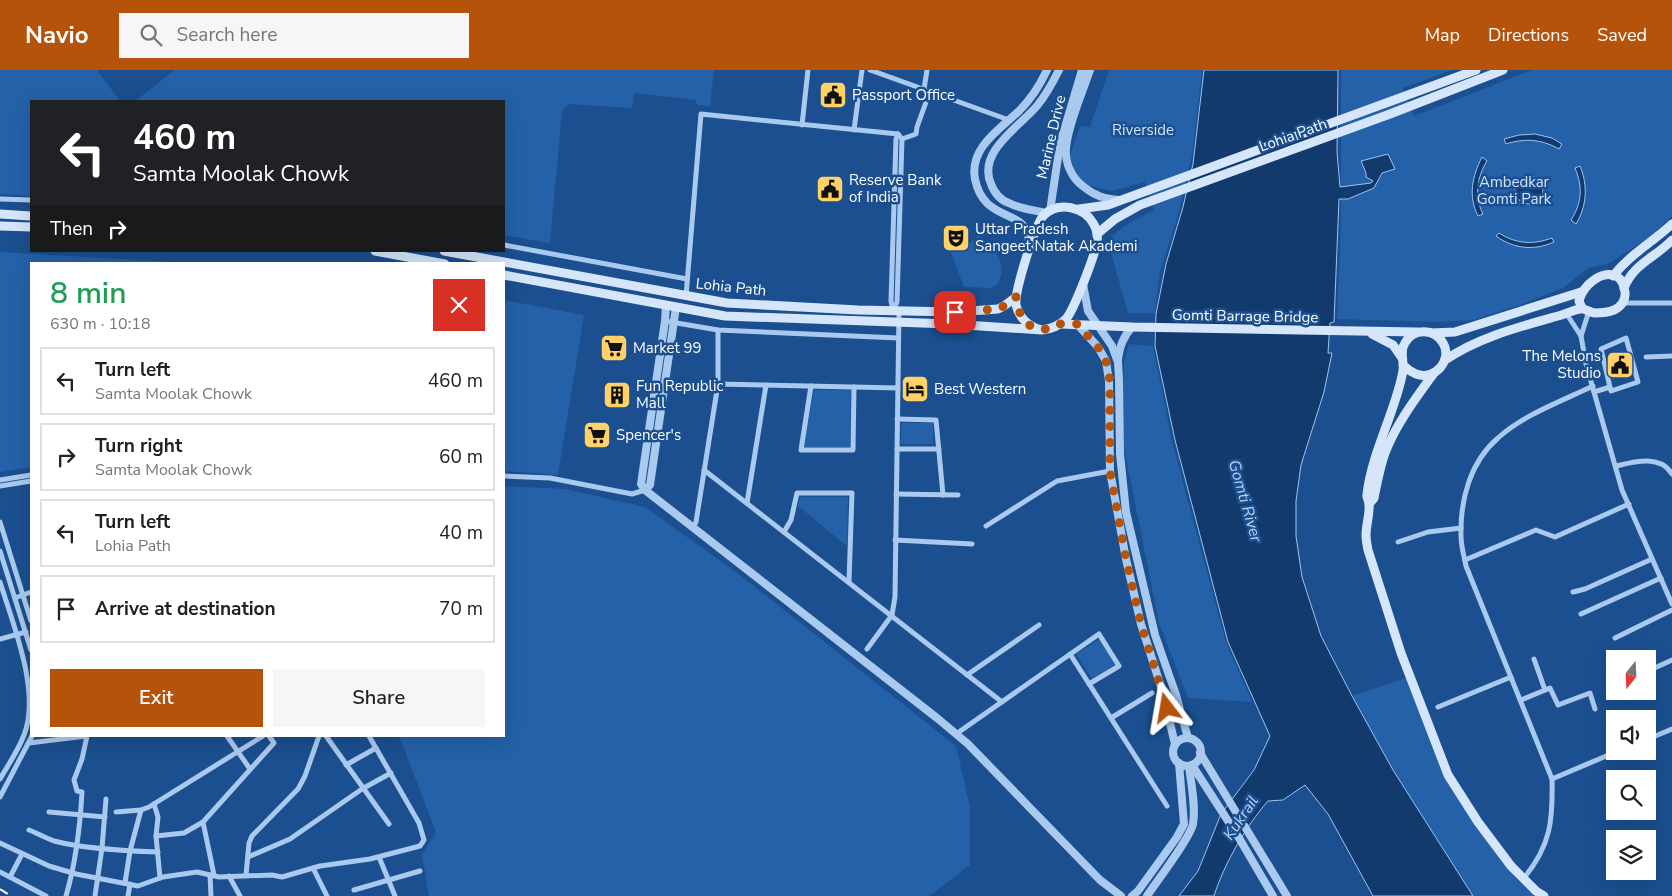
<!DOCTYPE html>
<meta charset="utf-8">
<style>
:root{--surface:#fff;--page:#f6f6f6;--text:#222;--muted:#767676;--line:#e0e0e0;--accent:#b45309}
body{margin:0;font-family:"Nunito Sans",sans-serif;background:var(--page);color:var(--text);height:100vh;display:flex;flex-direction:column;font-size:19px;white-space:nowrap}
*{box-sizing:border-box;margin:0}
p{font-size:16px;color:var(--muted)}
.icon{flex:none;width:28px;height:28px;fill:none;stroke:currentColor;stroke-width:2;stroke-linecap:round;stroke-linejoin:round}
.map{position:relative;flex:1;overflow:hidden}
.panel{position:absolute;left:30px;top:192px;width:475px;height:475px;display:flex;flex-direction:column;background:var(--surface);border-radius:0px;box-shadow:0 5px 20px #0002}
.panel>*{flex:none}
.banner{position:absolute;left:30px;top:30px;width:475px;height:152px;border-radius:0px;box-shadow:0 5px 20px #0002;background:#202124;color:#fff;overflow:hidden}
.needle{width:32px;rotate:198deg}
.buttons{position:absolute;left:1606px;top:580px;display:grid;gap:10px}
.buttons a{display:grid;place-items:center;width:50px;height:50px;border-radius:0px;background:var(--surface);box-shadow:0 5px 20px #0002;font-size:25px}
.pin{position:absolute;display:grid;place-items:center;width:42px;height:42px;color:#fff;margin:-21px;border-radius:10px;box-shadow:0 2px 8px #0006}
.me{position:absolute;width:55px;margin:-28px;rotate:346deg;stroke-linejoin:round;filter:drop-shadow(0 0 4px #0008)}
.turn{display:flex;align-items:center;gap:18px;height:105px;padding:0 20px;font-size:22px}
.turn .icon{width:65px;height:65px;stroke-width:2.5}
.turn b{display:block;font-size:35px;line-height:42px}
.then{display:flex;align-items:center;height:48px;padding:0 20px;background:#0003;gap:10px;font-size:19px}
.round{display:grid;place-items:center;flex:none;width:52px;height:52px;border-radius:0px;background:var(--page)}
.headline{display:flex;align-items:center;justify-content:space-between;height:85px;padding:0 20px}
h1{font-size:30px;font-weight:600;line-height:38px;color:#1e9e55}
.cta{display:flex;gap:10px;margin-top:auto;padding:10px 20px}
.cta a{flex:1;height:58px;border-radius:0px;background:var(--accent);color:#fff;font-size:20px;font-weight:600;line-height:58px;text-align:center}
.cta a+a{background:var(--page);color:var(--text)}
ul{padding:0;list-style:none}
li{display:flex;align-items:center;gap:15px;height:68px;margin:0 10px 8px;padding:0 10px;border:2px solid var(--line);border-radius:0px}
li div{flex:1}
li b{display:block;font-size:19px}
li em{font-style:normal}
header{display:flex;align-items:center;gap:30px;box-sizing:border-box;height:70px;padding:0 25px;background:var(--accent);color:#fff}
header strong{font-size:24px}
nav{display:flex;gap:28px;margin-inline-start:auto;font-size:18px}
.search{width:350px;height:45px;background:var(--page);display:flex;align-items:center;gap:12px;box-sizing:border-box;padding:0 18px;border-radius:0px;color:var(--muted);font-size:19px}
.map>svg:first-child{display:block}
</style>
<header>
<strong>Navio</strong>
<div class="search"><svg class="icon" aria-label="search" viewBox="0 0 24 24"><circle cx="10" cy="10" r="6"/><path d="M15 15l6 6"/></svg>Search here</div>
<nav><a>Map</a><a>Directions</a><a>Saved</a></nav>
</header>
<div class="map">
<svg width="1672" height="826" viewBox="0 0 1672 826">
<rect width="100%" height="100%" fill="#1b4f8f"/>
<g fill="#2461a8">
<path d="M 0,0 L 97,0 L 120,31 L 31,31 L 31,126 L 0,124 Z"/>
<path d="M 175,0 L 714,0 L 710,36 L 697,35 L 696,30 L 634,23 L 632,38 L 568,34 L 562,41 L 550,173 L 504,165 L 504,31 L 135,31 Z"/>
<path d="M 1109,0 L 1202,0 L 1192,86 L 1177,148 L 1160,202 L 1155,243 L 1128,243 L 1108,172 C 1120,156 1136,149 1154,141 L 1145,112 L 1112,121 L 1086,115 L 1075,103 L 1070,86 L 1080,56 L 1090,57 Z"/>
<path d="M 1341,0 L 1452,0 L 1403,18 L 1414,46 L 1532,0 L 1672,0 L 1672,146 L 1649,168 L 1608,194 L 1588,198 L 1563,218 L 1523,234 L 1474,250 L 1438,252 L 1337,249 L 1341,153 Z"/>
<path d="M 979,165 C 995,180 1008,191 998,214 L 991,218 L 964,217 L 951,183 L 952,176 C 964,181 970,173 979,165 Z"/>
<path d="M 0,182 L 208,194 L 31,194 L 31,397 L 0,402 Z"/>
<path d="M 504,230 L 584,245 L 558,405 L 504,401 Z"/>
<path d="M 1129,274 L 1153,276 L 1172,371 L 1226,573 L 1252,632 L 1188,628 L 1159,553 L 1124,378 L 1123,325 L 1124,292 Z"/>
<path d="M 814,320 L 851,320 L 850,377 L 804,377 Z"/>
<rect x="901" y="353" width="32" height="21"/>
<path d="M 504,416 L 565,419 L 645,437 L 736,502 L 956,676 L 970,737 L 970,795 L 929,826 L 429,826 L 422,785 L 436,762 L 399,666 L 504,666 Z"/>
<path d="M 800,427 L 848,427 L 847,476 L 798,436 Z"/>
<path d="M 1100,569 L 1116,594 L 1092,609 L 1076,584 Z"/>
<path d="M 1406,608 L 1438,692 L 1446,710 L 1475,753 L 1514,807 L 1535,826 L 1473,826 L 1393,700 L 1352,626 Z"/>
</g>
<g fill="#123a6d" stroke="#9cc4f0">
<path d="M 1204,0 L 1338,0 L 1337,82 L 1340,117 L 1371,113 L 1373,111 L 1366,107 L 1366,103 L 1361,91 L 1388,84 L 1395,99 L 1382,103 L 1374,118 L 1348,129 L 1339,129 L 1334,252 L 1330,253 L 1328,283 L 1332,283 L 1324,322 L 1301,395 L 1296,431 L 1296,466 L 1302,507 L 1321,566 L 1352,626 L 1393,700 L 1473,826 L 1373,826 L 1328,744 L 1305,715 L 1283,730 L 1268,731 C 1246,756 1224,794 1214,826 L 1179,826 L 1198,801 L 1221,744 L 1254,700 L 1270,666 L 1228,572 L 1175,370 L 1155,276 L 1156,244 L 1166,194 L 1183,137 L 1193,94 Z"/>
<path d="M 1535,64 L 1552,68 L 1562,74 L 1559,79 C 1541,69 1525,68 1506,74 L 1504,69 L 1519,65 Z"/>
<path d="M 1482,87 L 1487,91 C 1477,107 1474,126 1483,144 L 1478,146 C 1468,126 1472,107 1482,87 Z"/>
<path d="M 1580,96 C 1588,115 1587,136 1576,154 L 1571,150 C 1582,133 1583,117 1575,98 Z"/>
<circle cx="1529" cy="120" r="14"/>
<path d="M 1499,163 C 1516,174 1533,175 1552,168 L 1554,172 C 1534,181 1514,179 1496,166 Z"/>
</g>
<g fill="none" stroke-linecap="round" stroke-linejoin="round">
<g stroke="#a9c9ee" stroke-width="5">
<path d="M 870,0 L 1009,50"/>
<path d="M 924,19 L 927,0"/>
<path d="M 802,55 L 808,0"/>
<path d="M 854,60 L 862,0"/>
<path d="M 902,69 L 916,64 L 917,57 L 930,21"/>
<path d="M 0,129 L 31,130"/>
<path d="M 504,175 L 687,209"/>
<path d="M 686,226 L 701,44 L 898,64"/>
<path d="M 1623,233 L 1672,233"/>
<path d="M 893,240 L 891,231 L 896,69 L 898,64"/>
<path d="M 893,241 L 897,232 L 902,69 L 898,64"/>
<path d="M 1566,243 L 1581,266 L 1586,294 L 1622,420 L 1672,534"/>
<path d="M 665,251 L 718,260 L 898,268"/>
<path d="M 1581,266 L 1589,241"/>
<path d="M 1646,287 L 1672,286"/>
<path d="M 718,314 L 898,318"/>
<path d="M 811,316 L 801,380 L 853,380 L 854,317"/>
<path d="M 1594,322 L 1610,317 L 1611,321 L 1638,312 L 1626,268 L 1601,279 L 1610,317"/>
<path d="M 897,349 L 936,350 L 943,425"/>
<path d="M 897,379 L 939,379"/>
<path d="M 1616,396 C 1633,392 1660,384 1672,404"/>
<path d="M 704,400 L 1002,632"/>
<path d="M 504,406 L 550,408 L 632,424 L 645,420"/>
<path d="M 0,410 L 31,405"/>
<path d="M 0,416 L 31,411"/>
<path d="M 896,424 L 958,425"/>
<path d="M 747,433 L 766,315"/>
<path d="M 0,452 L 31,551"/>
<path d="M 986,456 L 1057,411 L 1110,401"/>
<path d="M 693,458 L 696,452 L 718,314 L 718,260"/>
<path d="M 784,462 L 791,450 L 797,423 L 852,423 L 849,512"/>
<path d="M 895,470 L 972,474"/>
<path d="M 1398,472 L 1428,462 L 1461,458"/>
<path d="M 0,481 L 31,580"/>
<path d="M 1465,490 L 1536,460 L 1555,467 L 1629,434"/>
<path d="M 0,512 C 13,554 41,622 24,665 C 18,681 8,695 0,709"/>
<path d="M 1573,522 L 1585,519 L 1652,489"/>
<path d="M 15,528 L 31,522"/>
<path d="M 1581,544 L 1661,508"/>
<path d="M 1615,568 L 1672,540"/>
<path d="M 0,569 L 26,562"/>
<path d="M 867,579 L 892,545 L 895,527 L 899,241"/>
<path d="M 1070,584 L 1167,736"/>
<path d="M 1534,589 L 1545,620"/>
<path d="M 1648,601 L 1672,590"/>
<path d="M 967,605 L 1039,555"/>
<path d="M 1521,630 L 1550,618 L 1558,635 L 1590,623 L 1595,639"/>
<path d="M 1438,637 L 1511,607"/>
<path d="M 1111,648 L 1152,623"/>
<path d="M 956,664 L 1099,564 L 1119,596 L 1089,614"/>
<path d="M 227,666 L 250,699"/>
<path d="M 326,666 L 389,754"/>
<path d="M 1648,669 L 1672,659"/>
<path d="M 29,673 L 86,666"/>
<path d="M 346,695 L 376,678"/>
<path d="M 1552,709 L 1618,681"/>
<path d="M 0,727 L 32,666"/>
<path d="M 154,734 L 158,747 L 156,766 L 160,808"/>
<path d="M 49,742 L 105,747"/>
<path d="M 116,742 L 141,740 L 149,737 L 263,666"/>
<path d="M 203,752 L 214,805"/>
<path d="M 29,760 C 37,763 45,768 54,771 C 85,779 126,781 158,782"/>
<path d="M 156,766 L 184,763 L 203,752 L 274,673 L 269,666"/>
<path d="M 0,773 L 49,796 L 76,804 L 138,816 L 163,807 L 197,802 L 219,807 L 272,805 L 282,807 L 320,796 L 370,789 L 420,776 L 424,770 L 419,753 L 369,666"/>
<path d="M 248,787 L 290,769 L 362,719 L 391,703"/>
<path d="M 379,787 L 395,826"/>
<path d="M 313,798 L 327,826"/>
<path d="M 0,802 L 46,826"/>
<path d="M 210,805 L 211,826"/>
<path d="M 246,805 L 249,773 L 252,766 L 298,719 L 305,706 L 319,666"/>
<path d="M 229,806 L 240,826"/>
<path d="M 10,807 L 22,784"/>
<path d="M 1524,808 C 1551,775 1553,750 1552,709 L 1466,496 C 1464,486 1461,476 1461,466 C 1460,430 1470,392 1498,368 C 1523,345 1562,331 1593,316"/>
<path d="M 125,813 L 130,781 L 141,740"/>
<path d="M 354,820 L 420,801"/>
<path d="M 66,826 C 76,792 80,757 82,722 L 77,721 L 74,710 L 82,689 L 87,666"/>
<path d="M 95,826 L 102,778 L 106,729"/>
<path d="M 128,826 L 130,814"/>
</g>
<g stroke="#a9c9ee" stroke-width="8">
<path d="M 1090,0 C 1083,21 1064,65 1066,85 C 1067,98 1074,110 1084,117 C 1095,126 1105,129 1119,130"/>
<path d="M 1050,141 L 1060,74 L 1082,0"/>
<path d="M 1046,143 C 1034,140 1020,139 1009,133 C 1000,130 994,122 991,114 C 977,82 1019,57 1037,36 C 1046,25 1053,12 1059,0"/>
<path d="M 1029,176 C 1029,171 1029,166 1027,161 C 1017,140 983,149 975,109 C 969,78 1000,59 1019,41 C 1031,29 1040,15 1047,0"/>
<path d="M 1083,214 L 1088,241 L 1112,276 L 1118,292 L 1119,309 L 1120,384 L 1126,442 L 1155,565 L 1176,625 L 1188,668"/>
<path d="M 666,235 L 665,251 L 641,414 L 645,420 L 937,648 L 968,674 L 1100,810 L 1121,826"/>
<path d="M 1077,254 L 1098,277 L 1106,291 L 1109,311 L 1110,401 L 1126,489 L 1141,554 L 1162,620 L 1175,674"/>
<path d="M 1118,289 C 1120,276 1123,267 1132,257"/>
<path d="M 645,420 L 650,415 L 676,237"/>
<circle cx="1187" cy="682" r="14"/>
<path d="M 1200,683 L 1287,826"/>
<path d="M 1192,695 L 1239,768 L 1273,826"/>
<path d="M 1132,826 L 1138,821 L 1177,767 L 1184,754 L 1179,693"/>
<path d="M 1147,826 C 1157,811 1190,768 1193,754 C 1196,735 1191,714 1189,696"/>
</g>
<g stroke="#d6e6fa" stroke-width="9">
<path d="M 1079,139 L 1108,135 L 1138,124 L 1476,0"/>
<path d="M 0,144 L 31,146"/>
<path d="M 0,156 L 31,157"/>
<path d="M 1097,164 L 1115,149 L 1140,135 L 1390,44 L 1503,0"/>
<path d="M 375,181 L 445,194"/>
<path d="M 444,181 L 727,233 L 858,240 L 955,242 L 998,239 L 1004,236 L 1016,227"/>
<path d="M 504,205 L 725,246 L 950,254 L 1042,260 C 1051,259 1059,256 1066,249 C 1074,240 1095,185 1097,172 C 1098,165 1097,159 1093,153 C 1084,137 1059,131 1044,145 C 1035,154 1014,223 1016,235 C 1019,248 1029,257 1042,260"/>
<path d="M 1613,206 C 1629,185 1653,172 1672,154"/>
<path d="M 1624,218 C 1634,193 1655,188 1672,170"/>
<path d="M 1061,254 L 1132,257 L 1417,262"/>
<path d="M 1432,263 L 1455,262 L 1581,222"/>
<path d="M 1372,264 L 1393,275 L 1402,288"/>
<path d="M 1445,290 C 1479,267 1519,257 1558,246 C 1566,244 1573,240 1580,239 C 1585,238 1589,242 1595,243 C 1600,243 1609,242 1614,240 C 1621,237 1626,230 1625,222 C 1621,190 1585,207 1579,231 L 1582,238"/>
<path d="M 1404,296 C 1407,299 1411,302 1416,304 C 1435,311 1453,290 1443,273 C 1434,258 1413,258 1405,273 C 1400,280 1403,287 1403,295 C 1404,300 1402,305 1401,310 C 1392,348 1372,384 1367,424 C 1366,428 1369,430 1369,434 C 1370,444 1366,455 1366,465 C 1366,470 1367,475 1368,480 L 1401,583 L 1448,705 L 1478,752 L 1511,796 L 1536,821 L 1544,826"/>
<path d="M 1369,434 L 1374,428 C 1377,413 1380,397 1385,383 C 1396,354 1416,328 1434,303"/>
</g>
<path stroke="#fff" stroke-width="2" stroke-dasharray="9 4" stroke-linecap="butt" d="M 0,819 L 11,826"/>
</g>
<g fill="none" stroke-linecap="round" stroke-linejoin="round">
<path stroke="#b45309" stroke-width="9" stroke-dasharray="0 16.2" d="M 955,242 L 998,239 L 1004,236 L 1016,227 C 1017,243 1027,261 1045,259 C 1051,259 1055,256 1060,254 C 1065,253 1072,254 1077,254 L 1098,277 L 1106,291 L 1110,311 L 1110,401 L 1126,489 L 1141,554 L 1167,638"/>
</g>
<defs>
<g id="civic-square" transform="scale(1.4375)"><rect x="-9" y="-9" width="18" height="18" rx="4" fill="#ffd166" stroke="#1b4f8f"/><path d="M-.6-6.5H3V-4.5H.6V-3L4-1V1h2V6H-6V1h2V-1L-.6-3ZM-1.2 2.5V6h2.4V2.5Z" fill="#111"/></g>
<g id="theatre-square" transform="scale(1.4375)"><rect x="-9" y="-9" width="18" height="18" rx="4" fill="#ffd166" stroke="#1b4f8f"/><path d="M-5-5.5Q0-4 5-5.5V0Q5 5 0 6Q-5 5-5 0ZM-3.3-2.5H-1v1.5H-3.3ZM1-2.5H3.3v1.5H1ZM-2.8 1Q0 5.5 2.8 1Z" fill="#111"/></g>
<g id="supermarket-square" transform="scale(1.4375)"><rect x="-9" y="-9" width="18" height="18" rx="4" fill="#ffd166" stroke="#1b4f8f"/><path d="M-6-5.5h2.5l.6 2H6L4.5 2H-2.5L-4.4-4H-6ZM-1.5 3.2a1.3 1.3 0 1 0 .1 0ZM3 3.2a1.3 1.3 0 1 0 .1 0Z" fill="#111"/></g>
<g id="hotel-square" transform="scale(1.4375)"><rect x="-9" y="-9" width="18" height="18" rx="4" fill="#ffd166" stroke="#1b4f8f"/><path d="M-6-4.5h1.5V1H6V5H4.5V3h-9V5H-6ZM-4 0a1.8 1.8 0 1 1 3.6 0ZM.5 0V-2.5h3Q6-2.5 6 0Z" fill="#111"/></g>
<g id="building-square" transform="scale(1.4375)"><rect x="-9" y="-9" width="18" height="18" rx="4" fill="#ffd166" stroke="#1b4f8f"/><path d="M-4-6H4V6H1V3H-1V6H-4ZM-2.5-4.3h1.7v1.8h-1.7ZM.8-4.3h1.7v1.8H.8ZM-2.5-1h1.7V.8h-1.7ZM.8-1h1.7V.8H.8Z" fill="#111"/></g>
</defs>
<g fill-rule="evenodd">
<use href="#civic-square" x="833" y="25"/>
<use href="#civic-square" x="830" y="119"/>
<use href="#theatre-square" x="956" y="168"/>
<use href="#supermarket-square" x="614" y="278"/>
<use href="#civic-square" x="1620" y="295"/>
<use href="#hotel-square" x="915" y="319"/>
<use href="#building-square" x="617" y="325"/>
<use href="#supermarket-square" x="597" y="365"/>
</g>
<g text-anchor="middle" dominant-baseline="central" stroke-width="5" stroke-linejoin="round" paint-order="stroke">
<g font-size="15" fill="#fff" stroke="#1b4f8f" text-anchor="start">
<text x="852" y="25">Passport Office</text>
<text x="849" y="110">Reserve Bank<tspan x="849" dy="17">of India</tspan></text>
<text x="975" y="159">Uttar Pradesh<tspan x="975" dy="17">Sangeet Natak Akademi</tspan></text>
<text x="633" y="278">Market 99</text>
<text x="1601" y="286" text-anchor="end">The Melons<tspan x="1601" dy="17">Studio</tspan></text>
<text x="636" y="316">Fun Republic<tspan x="636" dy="17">Mall</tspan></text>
<text x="934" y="319">Best Western</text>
<text x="616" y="365">Spencer's</text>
</g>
<g font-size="15" fill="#cfe3fa" stroke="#1b4f8f">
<text x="1143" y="60">Riverside</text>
<text x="1514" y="112">Ambedkar<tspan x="1514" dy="17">Gomti Park</tspan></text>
</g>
<g font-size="15" fill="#fff" stroke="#1b4f8f">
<text transform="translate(1293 65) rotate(-20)">Lohia Path</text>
<text transform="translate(1051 67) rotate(-77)">Marine Drive</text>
<text transform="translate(731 217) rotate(6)">Lohia Path</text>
<text transform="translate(1245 246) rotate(1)">Gomti Barrage Bridge</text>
</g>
<g font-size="16" font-style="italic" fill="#b5d3f5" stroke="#1b4f8f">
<text transform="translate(1245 431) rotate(74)">Gomti River</text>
<text transform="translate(1241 748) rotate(-56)">Kukrail</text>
</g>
</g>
</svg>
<div class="buttons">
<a><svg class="needle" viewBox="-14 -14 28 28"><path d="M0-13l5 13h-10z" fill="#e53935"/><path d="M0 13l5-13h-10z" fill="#767676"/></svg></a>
<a><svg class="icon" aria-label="sound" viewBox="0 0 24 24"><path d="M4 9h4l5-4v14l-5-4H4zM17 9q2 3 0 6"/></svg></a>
<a><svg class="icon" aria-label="search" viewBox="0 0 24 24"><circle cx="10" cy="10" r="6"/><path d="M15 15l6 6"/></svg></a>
<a><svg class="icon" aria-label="layers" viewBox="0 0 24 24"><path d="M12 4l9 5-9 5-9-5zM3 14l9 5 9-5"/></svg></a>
</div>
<div class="pin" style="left:955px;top:242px;background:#d93025"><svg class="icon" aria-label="arrive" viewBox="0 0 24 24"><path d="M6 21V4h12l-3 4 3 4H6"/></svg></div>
<svg class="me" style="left:1167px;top:638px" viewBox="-20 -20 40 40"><path d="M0-17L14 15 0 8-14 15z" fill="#b45309" stroke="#fff" stroke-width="4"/></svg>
<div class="banner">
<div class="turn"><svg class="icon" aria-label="left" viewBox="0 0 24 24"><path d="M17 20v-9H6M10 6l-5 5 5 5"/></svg><div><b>460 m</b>Samta Moolak Chowk</div></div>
<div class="then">Then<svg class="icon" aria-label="right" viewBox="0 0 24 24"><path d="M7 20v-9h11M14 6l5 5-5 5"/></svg></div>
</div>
<section class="panel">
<div class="headline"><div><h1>8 min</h1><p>630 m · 10:18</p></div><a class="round" style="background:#d93025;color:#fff"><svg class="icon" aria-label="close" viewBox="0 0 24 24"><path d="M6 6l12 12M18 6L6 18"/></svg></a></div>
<ul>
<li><svg class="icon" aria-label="left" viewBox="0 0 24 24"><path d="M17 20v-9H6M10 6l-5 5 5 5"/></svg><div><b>Turn left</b><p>Samta Moolak Chowk</p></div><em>460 m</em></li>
<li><svg class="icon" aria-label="right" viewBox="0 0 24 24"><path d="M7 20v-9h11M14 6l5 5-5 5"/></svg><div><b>Turn right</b><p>Samta Moolak Chowk</p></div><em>60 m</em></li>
<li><svg class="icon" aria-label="left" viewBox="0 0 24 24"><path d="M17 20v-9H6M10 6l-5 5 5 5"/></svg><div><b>Turn left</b><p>Lohia Path</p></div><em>40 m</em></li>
<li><svg class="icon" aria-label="arrive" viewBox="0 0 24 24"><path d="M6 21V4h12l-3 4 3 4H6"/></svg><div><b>Arrive at destination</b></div><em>70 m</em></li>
</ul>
<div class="cta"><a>Exit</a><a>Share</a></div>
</section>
</div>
